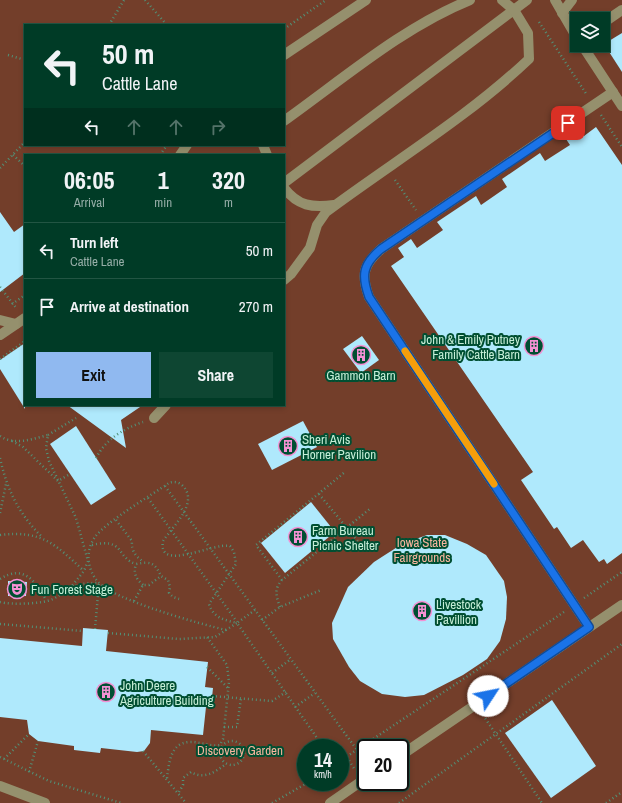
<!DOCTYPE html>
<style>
:root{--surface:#003b26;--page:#0e4632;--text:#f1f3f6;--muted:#95ada7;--line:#225543;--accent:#90b9f0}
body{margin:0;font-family:"Archivo Narrow",sans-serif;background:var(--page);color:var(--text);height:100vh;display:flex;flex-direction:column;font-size:15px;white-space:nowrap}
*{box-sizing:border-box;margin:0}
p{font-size:13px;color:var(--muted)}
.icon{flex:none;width:22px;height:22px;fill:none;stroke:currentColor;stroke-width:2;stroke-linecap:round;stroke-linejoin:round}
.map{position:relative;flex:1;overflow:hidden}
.panel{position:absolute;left:24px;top:154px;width:261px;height:252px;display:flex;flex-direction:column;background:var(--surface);border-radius:0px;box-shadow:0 2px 6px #0003,0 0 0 1px var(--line)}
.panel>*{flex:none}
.top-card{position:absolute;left:24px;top:24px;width:261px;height:122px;border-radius:0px;box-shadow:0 2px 6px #0003,0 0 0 1px var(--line);background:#003b26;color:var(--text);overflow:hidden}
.tools{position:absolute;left:570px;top:12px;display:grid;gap:8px}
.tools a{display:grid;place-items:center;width:40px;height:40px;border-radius:0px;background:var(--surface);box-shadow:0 2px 6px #0003,0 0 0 1px var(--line);font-size:20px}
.speed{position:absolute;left:297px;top:739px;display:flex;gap:8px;font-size:20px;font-weight:700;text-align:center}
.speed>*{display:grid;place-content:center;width:52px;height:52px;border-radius:50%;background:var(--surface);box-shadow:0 2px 6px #0003,0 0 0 1px var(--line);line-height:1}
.speed small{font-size:10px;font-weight:400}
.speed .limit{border:2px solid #111;border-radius:6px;background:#fff;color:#111}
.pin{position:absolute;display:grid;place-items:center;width:34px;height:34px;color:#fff;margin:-17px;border-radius:8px;box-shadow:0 2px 6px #0006}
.me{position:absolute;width:44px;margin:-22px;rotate:56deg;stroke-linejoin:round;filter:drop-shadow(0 0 3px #0008)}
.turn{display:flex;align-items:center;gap:14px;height:84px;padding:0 12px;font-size:18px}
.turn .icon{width:52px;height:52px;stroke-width:2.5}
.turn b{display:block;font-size:28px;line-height:34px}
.lanes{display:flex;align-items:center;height:38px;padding:0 12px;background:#0003;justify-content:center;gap:20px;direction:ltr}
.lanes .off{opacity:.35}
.eta{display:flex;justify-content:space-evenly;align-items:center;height:68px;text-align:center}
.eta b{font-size:24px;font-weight:700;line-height:28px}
.cta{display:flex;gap:8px;margin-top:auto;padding:8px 12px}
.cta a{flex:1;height:46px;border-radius:0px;background:var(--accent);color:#111;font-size:16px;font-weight:700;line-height:46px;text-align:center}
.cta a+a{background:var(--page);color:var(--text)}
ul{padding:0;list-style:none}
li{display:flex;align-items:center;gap:12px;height:56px;padding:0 12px;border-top:1px solid var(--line)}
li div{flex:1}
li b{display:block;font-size:15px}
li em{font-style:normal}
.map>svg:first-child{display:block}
</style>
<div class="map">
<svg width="622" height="803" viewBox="0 0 622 803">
<rect width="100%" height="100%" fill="#004f32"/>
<path fill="#733e2a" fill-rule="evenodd" d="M 0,0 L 622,0 L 622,803 L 0,803 ZM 577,19 L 603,19 L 603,45 L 577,45 ZM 25,25 L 284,25 L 284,145 L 25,145 ZM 25,155 L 284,155 L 284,405 L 25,405 ZM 306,748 L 340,748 L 340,782 L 306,782 ZM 366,748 L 400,748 L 400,782 L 366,782 Z"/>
<g fill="#afe9fc">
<path d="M 622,33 L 622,72 L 604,44 Z"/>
<path d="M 578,127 L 584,136 L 596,127 L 622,165 L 622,553 L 607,564 L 604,559 L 599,562 L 583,540 L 571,548 L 557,527 L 554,529 L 521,480 L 533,472 L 391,266 L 404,257 L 398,248 L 411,239 L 417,248 L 443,230 L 437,222 L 476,196 L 481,205 L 507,187 L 502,179 L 540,153 L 545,161 L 570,145 L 564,136 Z"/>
<path d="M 0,212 L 14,232 L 25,224 L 25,273 L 0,292 Z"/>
<path d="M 362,336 L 379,360 L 361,373 L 343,349 Z"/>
<path d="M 25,343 L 25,409 L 0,369 L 0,360 Z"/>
<path d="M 67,405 L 143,405 L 121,420 L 126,448 Z"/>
<path d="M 303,421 L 317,447 L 272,470 L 258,444 Z"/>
<path d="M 76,426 L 116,489 L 91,505 L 50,444 Z"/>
<path d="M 311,502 L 335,532 L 285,573 L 261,543 Z"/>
<path d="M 427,535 L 445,535 L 467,544 L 486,555 L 504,581 L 507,597 L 506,619 L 500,641 L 487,659 L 463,675 L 424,695 L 405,697 L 382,694 L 360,681 L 349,667 L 333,639 L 332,623 L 348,587 L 374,562 L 402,544 Z"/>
<path d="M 8,581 L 27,582 L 26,596 L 8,596 Z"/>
<path d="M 83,628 L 108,630 L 106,651 L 208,662 L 205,687 L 213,688 L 211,708 L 206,707 L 203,735 L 151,730 L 150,743 L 144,751 L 137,752 L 101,748 L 100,753 L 74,750 L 74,746 L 38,741 L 29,734 L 27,720 L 0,717 L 0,638 L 82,646 Z"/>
<path d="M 552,700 L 596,766 L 551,798 L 505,733 Z"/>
</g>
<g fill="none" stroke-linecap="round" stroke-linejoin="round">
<g stroke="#529177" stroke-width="2.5" stroke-dasharray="1 3" stroke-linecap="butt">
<path d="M 145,0 L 167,25"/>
<path d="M 539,22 L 587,95"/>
<path d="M 109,25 L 124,0"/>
<path d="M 284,29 L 326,0"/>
<path d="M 8,55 L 25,60"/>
<path d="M 601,115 L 622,147"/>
<path d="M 13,155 L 25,166"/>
<path d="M 160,155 L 167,145"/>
<path d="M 0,168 L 25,142"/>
<path d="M 395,180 L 416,210"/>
<path d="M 0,287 L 17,309"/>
<path d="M 12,304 L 25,295"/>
<path d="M 0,359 L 25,341"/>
<path d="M 48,435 L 76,418"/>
<path d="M 0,436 C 15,446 32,439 48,435 L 46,448 L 49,461 L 76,518 L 88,561 L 84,571 L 71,587"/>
<path d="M 12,441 L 23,447 L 58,481 L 70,474"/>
<path d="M 0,458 C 7,490 19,514 42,537"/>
<path d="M 96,458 C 106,439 123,429 143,422"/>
<path d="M 165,486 L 357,750"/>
<path d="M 319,494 L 365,550"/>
<path d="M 148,498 L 237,622"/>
<path d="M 0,513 L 6,484"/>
<path d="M 116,520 L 132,541 C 131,551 136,557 144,562"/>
<path d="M 0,535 C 42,530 55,544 84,571"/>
<path d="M 92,545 C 125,537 116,558 136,564"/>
<path d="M 0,579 C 24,564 35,581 46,600"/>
<path d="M 282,580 L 256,545 L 345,472"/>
<path d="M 143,585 C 136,579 133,573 136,564 C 151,561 155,563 161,576"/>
<path d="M 584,598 L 622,572"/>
<path d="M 134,601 L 143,585 L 149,585 L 161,576 L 168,580 L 170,587 L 169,593 L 173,597 L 179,599"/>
<path d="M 0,602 C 11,605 43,604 53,599 C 73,588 72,583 98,583"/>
<path d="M 280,607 C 276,596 274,589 282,580 L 371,508"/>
<path d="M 255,610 L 237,623 L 324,748"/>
<path d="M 262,620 L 280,607 L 321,590"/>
<path d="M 0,624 L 83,631"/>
<path d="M 95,629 L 99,583"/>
<path d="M 226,630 C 200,624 114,600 98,582 C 87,569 85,551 95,537 C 107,521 150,496 169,483 C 174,481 179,482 183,486 C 199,503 173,526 163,541 C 157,573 214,542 230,546 L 234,552 L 236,564 L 209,604 C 213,618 225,620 237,623"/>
<path d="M 108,633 L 179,639 L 215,637 L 237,623"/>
<path d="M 207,667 L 228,688"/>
<path d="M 272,673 L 291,659"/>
<path d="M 212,696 L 272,701 L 286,692"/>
<path d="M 295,707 L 315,693"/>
<path d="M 483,715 L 542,803"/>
<path d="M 224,727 L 237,727 L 241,698"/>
<circle cx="232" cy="753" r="12"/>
<path d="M 143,751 L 186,803"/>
<path d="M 0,757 L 49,781 L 121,803"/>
<path d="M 347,757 L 355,770"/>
<path d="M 4,759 L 29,734"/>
<path d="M 340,761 L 564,612"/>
<path d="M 29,772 L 38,741"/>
<path d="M 167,778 C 169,764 170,743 189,742 C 199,741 209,747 220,745 L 223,739 L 229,682 L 227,665 L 207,637"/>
<path d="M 179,792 L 183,785 L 183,778 L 191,772 C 204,780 215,772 226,764"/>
<path d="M 272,803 L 309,782"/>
<path d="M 399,803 L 622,644"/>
<path d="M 606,803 L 622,792"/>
</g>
<g stroke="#95906d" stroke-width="10">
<path d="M 555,0 L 577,38"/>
<path d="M 562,13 L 572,0"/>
<path d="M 603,23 L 622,10"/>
<path d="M 582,45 L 622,106"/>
<path d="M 284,55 L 366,0"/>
<path d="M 284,121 C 343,79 403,27 470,0"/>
<path d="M 263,145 L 267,155"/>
<path d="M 180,155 L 187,145"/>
<path d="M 284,183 L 527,0"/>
<path d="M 284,188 C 298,206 312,208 334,205"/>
<path d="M 284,280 L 291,274 L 310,248 L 317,225 L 326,212 C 393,162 468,117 529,59 L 528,33 L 514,10 L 502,0"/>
<path d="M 0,320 L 16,324"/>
<path d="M 0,335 L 25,318"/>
<path d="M 154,418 L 166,405"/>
<path d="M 589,627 L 369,297 C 361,275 363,265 381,249 L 613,92"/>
<path d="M 400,756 L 622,605"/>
<path d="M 0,786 L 45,803"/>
<path d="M 330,803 L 366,778"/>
</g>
</g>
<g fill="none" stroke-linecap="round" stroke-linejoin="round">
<g stroke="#114b97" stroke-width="10">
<path id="route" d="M 488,696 L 589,627 L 369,297 C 361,275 363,264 381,249 L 568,123"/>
</g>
<use href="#route" stroke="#1a73e8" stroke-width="7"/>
<path stroke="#f59e0b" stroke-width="7" d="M 405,351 L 494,484"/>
</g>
<defs>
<g id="building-ring" transform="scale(1)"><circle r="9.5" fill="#004f32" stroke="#f491d4" stroke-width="1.5"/><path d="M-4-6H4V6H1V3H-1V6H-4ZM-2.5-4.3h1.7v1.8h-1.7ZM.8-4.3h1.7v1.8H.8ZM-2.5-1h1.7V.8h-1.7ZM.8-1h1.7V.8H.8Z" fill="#f491d4"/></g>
<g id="theatre-ring" transform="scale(1)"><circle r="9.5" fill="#004f32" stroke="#f491d4" stroke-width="1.5"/><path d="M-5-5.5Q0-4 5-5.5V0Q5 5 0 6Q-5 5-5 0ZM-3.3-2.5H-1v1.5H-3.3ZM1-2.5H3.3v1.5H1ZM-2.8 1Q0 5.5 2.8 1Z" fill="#f491d4"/></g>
</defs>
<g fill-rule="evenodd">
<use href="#building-ring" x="534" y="346"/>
<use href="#building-ring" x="361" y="355"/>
<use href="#building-ring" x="288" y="446"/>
<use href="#building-ring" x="298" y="537"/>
<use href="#theatre-ring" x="17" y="589"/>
<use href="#building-ring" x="422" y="611"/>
<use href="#building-ring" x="106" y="692"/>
</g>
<g text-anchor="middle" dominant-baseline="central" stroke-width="4" stroke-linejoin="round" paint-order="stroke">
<g font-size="13" fill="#c5eed7" stroke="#004f32" text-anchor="start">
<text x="520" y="339" text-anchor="end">John &amp; Emily Putney<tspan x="520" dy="15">Family Cattle Barn</tspan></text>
<text x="361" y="375" text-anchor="middle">Gammon Barn</text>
<text x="302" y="439">Sheri Avis<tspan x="302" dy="15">Horner Pavilion</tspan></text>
<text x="312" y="530">Farm Bureau<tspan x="312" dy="15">Picnic Shelter</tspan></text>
<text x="31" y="589">Fun Forest Stage</text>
<text x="436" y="604">Livestock<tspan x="436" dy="15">Pavillion</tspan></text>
<text x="120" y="685">John Deere<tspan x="120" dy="15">Agriculture Building</tspan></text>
</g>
<g font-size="13" fill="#f7b59e" stroke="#004f32">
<text x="422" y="542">Iowa State<tspan x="422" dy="15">Fairgrounds</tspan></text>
<text x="240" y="750">Discovery Garden</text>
</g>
</g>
</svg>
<div class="tools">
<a><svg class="icon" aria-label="layers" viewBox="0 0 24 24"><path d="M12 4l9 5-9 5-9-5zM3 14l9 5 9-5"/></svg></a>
</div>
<div class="speed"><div>14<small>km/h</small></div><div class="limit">20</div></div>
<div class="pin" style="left:568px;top:123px;background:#d93025"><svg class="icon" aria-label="arrive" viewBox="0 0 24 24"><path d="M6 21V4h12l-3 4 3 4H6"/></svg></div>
<svg class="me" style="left:488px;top:696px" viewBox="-20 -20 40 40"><circle r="19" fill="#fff"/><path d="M0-13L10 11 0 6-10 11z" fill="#1a73e8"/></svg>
<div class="top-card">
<div class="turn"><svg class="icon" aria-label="left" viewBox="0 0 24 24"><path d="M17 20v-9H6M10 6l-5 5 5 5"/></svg><div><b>50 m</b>Cattle Lane</div></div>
<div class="lanes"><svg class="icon" aria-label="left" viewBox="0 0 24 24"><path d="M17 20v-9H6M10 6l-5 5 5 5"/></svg><svg class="icon off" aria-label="ahead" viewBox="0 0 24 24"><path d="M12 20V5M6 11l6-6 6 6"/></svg><svg class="icon off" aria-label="ahead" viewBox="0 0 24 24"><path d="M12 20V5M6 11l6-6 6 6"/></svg><svg class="icon off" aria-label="right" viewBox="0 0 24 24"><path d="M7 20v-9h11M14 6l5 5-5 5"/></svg></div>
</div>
<section class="panel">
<div class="eta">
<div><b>06:05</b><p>Arrival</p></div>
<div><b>1</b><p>min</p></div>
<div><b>320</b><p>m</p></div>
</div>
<ul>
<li><svg class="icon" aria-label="left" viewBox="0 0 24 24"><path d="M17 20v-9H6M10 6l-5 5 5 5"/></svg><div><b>Turn left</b><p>Cattle Lane</p></div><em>50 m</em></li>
<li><svg class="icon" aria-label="arrive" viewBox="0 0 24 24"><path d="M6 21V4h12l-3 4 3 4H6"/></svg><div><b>Arrive at destination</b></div><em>270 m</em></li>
</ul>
<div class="cta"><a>Exit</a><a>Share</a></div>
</section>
</div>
